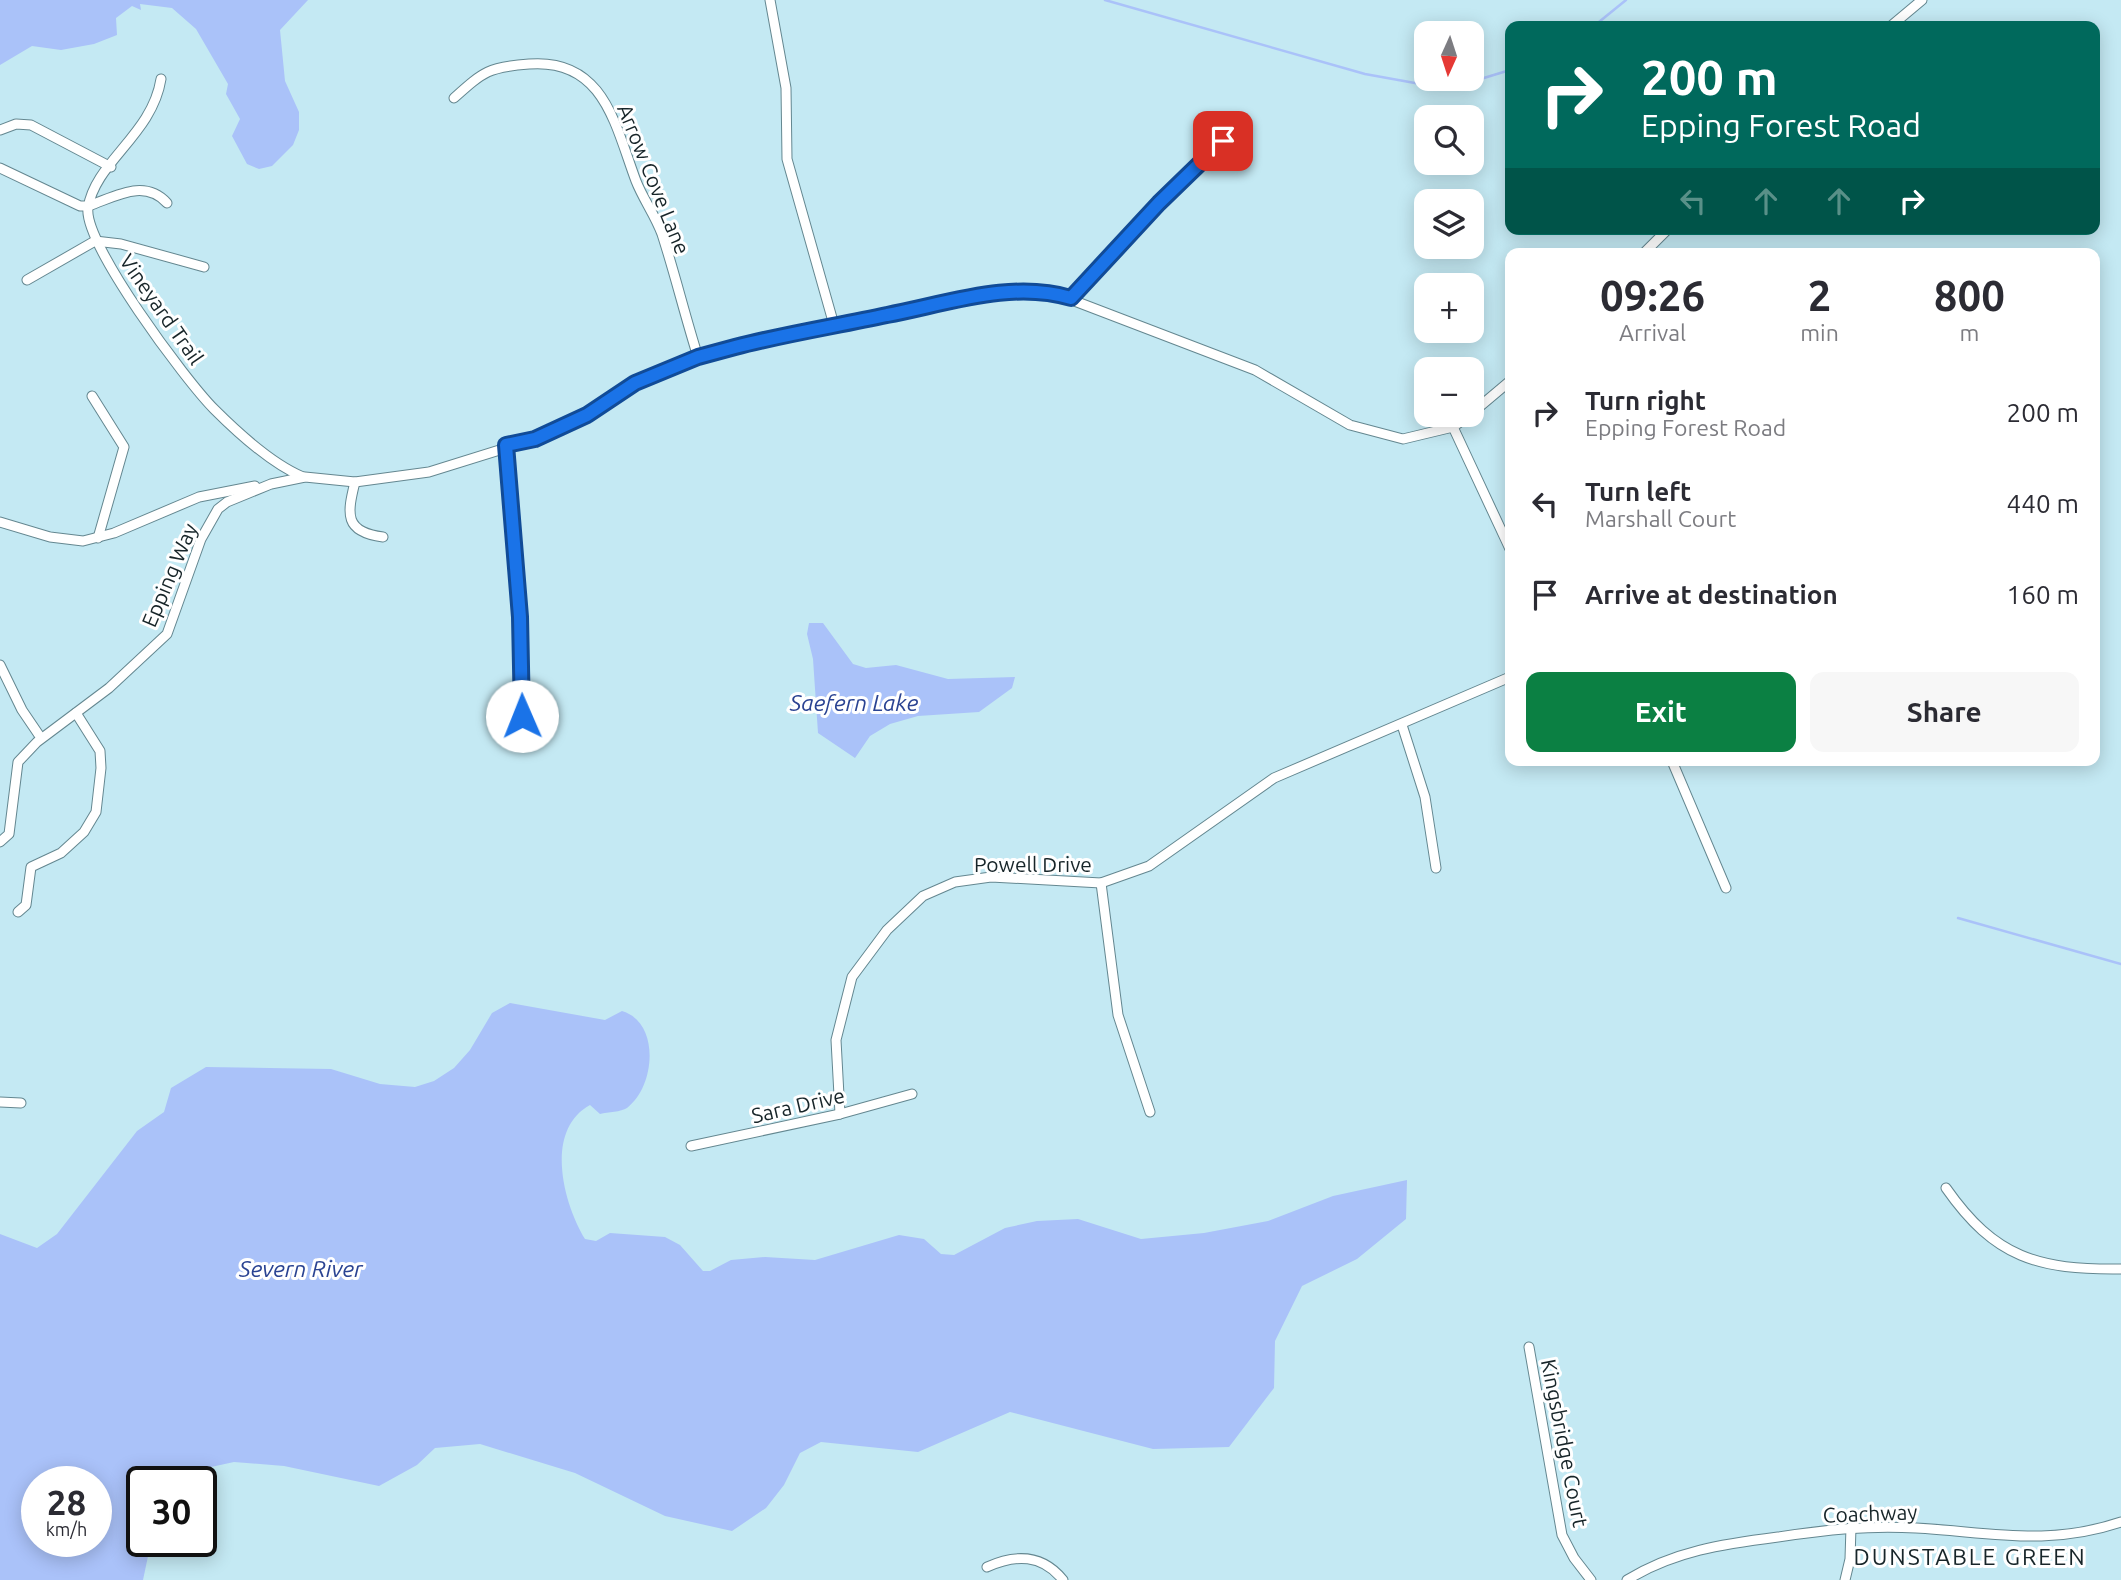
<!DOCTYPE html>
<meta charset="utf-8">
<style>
:root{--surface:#fff;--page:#f7f7f7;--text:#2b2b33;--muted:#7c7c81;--accent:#0b8043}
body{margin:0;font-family:Ubuntu,sans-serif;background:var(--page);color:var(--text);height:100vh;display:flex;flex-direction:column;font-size:26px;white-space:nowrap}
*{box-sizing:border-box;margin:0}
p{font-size:23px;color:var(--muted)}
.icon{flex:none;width:38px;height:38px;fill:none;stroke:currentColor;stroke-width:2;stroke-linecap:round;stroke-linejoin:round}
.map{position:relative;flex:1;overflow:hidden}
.drawer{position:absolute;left:1505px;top:248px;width:595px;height:518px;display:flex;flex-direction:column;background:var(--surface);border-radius:14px;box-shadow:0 4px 18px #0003}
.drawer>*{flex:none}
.hud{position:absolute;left:1505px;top:21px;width:595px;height:214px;border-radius:14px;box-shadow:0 4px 18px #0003;background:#00695c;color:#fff;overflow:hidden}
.needle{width:46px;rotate:183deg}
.tools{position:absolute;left:1414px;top:21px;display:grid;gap:14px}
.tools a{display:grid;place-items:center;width:70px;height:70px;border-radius:14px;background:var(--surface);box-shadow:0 4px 18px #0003;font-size:35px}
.speed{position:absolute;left:21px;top:1466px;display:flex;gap:14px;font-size:35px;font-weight:700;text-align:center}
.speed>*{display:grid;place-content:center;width:91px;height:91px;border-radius:50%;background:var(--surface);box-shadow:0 4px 18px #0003;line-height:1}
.speed small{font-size:18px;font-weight:400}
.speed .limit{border:4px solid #111;border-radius:10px;background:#fff;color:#111}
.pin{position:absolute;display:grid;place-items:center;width:60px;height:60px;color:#fff;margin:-30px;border-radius:14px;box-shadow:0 4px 10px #0006}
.me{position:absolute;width:77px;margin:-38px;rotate:359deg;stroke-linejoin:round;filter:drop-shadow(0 0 5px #0008)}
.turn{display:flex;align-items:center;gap:24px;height:147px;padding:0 21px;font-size:32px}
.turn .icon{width:91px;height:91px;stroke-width:2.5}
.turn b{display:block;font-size:49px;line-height:60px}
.lanes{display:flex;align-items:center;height:66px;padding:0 21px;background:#0003;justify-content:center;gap:35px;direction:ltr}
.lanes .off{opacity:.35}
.eta{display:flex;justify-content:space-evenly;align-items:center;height:119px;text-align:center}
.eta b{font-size:42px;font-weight:700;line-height:49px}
.primary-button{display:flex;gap:14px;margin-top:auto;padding:14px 21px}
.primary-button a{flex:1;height:80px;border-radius:14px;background:var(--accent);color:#fff;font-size:28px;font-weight:700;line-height:80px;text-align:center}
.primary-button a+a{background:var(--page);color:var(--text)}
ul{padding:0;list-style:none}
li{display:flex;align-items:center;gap:21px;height:91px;padding:0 21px}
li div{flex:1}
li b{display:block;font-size:26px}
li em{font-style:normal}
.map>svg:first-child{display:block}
</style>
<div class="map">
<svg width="2121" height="1580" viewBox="0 0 2121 1580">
<rect width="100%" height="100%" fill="#c4e9f3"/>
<g fill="#aac2f9" fill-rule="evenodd">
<path d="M 0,0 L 308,0 L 280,30 L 285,81 L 299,112 L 299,130 L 293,145 L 272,166 L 259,169 L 247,164 L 232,136 L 240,119 L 226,94 L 228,84 L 196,29 L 172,8 L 140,4 L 141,10 L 132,6 L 116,18 L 117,35 L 94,44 L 61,50 L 32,46 L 0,65 Z"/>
<path d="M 809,623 L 823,623 L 853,664 L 866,668 L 896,665 L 948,679 L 1015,677 L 1012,688 L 979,712 L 918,716 L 890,724 L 870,736 L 855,758 L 818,733 L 813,659 L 807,634 Z"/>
<path d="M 510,1003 L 605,1020 L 622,1011 C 660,1022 656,1086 627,1108 C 621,1112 608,1112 600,1114 L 590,1105 C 544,1130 563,1203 585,1239 L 596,1241 L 610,1233 L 665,1237 L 680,1245 L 703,1271 L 710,1271 L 731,1260 L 765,1257 L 815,1260 L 899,1235 L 924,1239 L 941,1254 L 954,1255 L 1005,1228 L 1037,1221 L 1078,1219 L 1141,1239 L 1204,1233 L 1268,1221 L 1333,1196 L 1407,1180 L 1406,1219 L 1357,1259 L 1302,1286 L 1275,1341 L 1274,1388 L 1229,1447 L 1153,1449 L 1010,1412 L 918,1452 L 821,1442 L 800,1453 L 784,1485 L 766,1508 L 732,1531 L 665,1516 L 575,1473 L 480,1444 L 435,1448 L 417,1465 L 379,1486 L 284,1466 L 234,1462 L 188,1472 L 171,1482 L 142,1482 L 142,1542 L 151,1542 L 143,1580 L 0,1580 L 0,1234 L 37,1248 L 57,1234 L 137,1131 L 164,1112 L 171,1088 L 206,1067 L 331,1069 L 380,1084 L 415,1087 L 434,1081 L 454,1068 L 470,1050 L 492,1013 ZM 96,1482 L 96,1542 L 37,1542 L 37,1482 Z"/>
</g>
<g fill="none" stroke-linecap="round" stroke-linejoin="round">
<g stroke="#aac2f9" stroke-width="2.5">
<path d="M 1105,0 L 1365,74 L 1448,89 L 1510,70"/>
<path d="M 1594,26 L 1626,0"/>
<path d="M 1958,918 L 2121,964"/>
</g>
<g stroke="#648790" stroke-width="11">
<g id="street">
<path d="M 770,0 L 786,88 L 787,159 L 834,325"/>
<path d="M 1891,26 L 1922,0"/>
<path d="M 161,79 C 152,135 95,162 88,208 C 83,243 186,381 214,409 C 238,433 272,464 303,477"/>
<path d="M 454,98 C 484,71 489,67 529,64 C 604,58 615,125 636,181 C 643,199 655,215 662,234 C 675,274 685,316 698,357"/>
<path d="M 0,130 L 16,124 L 31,125 L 111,167"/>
<path d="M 0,168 L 80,206 L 88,206 C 115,197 144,178 167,203"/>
<path d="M 95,241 L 121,244 L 204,267"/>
<path d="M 1643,254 L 1668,229"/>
<path d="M 27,280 L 95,241"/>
<path d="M 1071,298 L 1159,203 L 1223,141"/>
<path d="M 92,396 L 124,447 L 98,538"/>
<path d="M 1472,413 L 1510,381"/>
<path d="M 1453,427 L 1510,549"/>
<path d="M 506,445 L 520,617 L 522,716"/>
<path d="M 355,482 C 347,514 344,532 383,537"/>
<path d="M 0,522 L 50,537 L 83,541 L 114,533 L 199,497 L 255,486"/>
<path d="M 0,665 L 22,710 L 41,738"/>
<path d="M 1402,725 L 1425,797 L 1436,868"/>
<path d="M 1672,761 L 1726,888"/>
<path d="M 0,842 L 9,834 L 18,762 L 37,742 L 109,688 L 167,634 L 201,539 L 218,509 L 227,502 L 271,484 L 305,477 L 355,482 L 429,472 L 535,439 L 587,415 L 635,383 L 698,357 L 753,342 L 976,297 L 1026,291 L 1051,292 L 1255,370 L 1350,425 L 1403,439 L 1453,427 L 1470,415"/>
<path d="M 1101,883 L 1118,1015 L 1150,1112"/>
<path d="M 18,912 L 26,905 L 31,867 L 61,853 L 84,832 L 96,812 L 101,768 L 100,751 L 76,713"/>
<path d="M 0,1102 L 21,1103"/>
<path d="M 840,1114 L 836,1040 L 852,977 L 887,930 L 923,896 L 955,882 L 991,877 L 1101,883 L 1149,866 L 1274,778 L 1510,677"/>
<path d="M 691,1146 L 840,1114 L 912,1094"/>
<path d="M 1946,1188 C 1995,1258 2038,1270 2121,1269"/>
<path d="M 1529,1347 L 1562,1535 L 1574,1558 L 1591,1580"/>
<path d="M 987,1567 C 1016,1554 1042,1554 1063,1580"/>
<path d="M 1627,1580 C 1674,1551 1723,1544 1778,1537 C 1825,1530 1869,1525 1916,1528 C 1990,1532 2047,1547 2121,1522"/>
<path d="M 1845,1580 L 1850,1559 L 1851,1527"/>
</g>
</g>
<use href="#street" stroke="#fff" stroke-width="9"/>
</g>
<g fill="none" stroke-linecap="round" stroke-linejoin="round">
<g stroke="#114b97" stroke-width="18">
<path id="route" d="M 522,716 L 520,617 L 506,445 L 535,439 L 587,415 L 635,383 L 698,357 L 735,347 C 785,334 836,326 887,315 C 946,304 1011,280 1071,298 L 1159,203 L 1223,141"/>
</g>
<use href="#route" stroke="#1a73e8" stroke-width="12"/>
</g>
<g text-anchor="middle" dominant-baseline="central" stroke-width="6" stroke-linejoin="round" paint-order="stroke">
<g font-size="21" fill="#172529" stroke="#fff">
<text transform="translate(654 179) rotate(68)">Arrow Cove Lane</text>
<text transform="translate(162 309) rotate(55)">Vineyard Trail</text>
<text transform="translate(169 575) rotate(-67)">Epping Way</text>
<text x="1033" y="864">Powell Drive</text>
<text transform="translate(798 1105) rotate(-13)">Sara Drive</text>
<text transform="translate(1565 1443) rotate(79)">Kingsbridge Court</text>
<text transform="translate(1870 1513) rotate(-2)">Coachway</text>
</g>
<g font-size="23" font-style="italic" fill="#2a4392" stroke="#fff">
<text x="854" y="702">Saefern Lake</text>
<text x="301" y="1268">Severn River</text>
</g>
<g font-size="23" letter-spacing="2" fill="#172529" stroke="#fff">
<text x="1970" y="1556">DUNSTABLE GREEN</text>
</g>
</g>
</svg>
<div class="tools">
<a><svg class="needle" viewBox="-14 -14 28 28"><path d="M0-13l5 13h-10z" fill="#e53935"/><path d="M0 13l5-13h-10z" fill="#7c7c81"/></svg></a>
<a><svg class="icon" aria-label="search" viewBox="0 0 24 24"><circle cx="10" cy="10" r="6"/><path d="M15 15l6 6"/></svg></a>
<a><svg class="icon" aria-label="layers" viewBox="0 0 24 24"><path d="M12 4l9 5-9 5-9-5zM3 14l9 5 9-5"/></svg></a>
<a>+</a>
<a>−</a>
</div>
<div class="speed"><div>28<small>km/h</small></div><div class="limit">30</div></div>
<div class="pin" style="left:1223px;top:141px;background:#d93025"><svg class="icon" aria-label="arrive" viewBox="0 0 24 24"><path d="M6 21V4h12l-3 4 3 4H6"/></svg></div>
<svg class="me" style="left:522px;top:716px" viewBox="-20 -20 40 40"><circle r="19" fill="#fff"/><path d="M0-13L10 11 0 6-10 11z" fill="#1a73e8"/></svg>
<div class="hud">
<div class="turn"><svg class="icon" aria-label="right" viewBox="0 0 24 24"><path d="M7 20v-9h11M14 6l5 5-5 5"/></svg><div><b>200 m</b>Epping Forest Road</div></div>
<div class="lanes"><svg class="icon off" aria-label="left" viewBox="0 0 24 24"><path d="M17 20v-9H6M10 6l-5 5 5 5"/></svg><svg class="icon off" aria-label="ahead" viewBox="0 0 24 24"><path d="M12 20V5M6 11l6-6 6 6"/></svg><svg class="icon off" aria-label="ahead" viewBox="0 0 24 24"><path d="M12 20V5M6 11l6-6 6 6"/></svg><svg class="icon" aria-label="right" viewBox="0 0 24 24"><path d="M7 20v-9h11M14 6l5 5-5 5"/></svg></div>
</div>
<section class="drawer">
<div class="eta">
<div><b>09:26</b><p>Arrival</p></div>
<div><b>2</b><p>min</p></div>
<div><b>800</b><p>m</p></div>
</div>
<ul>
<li><svg class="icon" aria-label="right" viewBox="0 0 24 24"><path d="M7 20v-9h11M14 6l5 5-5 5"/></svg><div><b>Turn right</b><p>Epping Forest Road</p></div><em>200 m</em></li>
<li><svg class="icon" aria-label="left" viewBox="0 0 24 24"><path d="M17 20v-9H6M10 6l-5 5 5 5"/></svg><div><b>Turn left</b><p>Marshall Court</p></div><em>440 m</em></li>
<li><svg class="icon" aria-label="arrive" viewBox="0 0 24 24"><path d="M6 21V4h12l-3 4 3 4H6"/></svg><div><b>Arrive at destination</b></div><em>160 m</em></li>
</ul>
<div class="primary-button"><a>Exit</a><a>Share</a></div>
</section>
</div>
